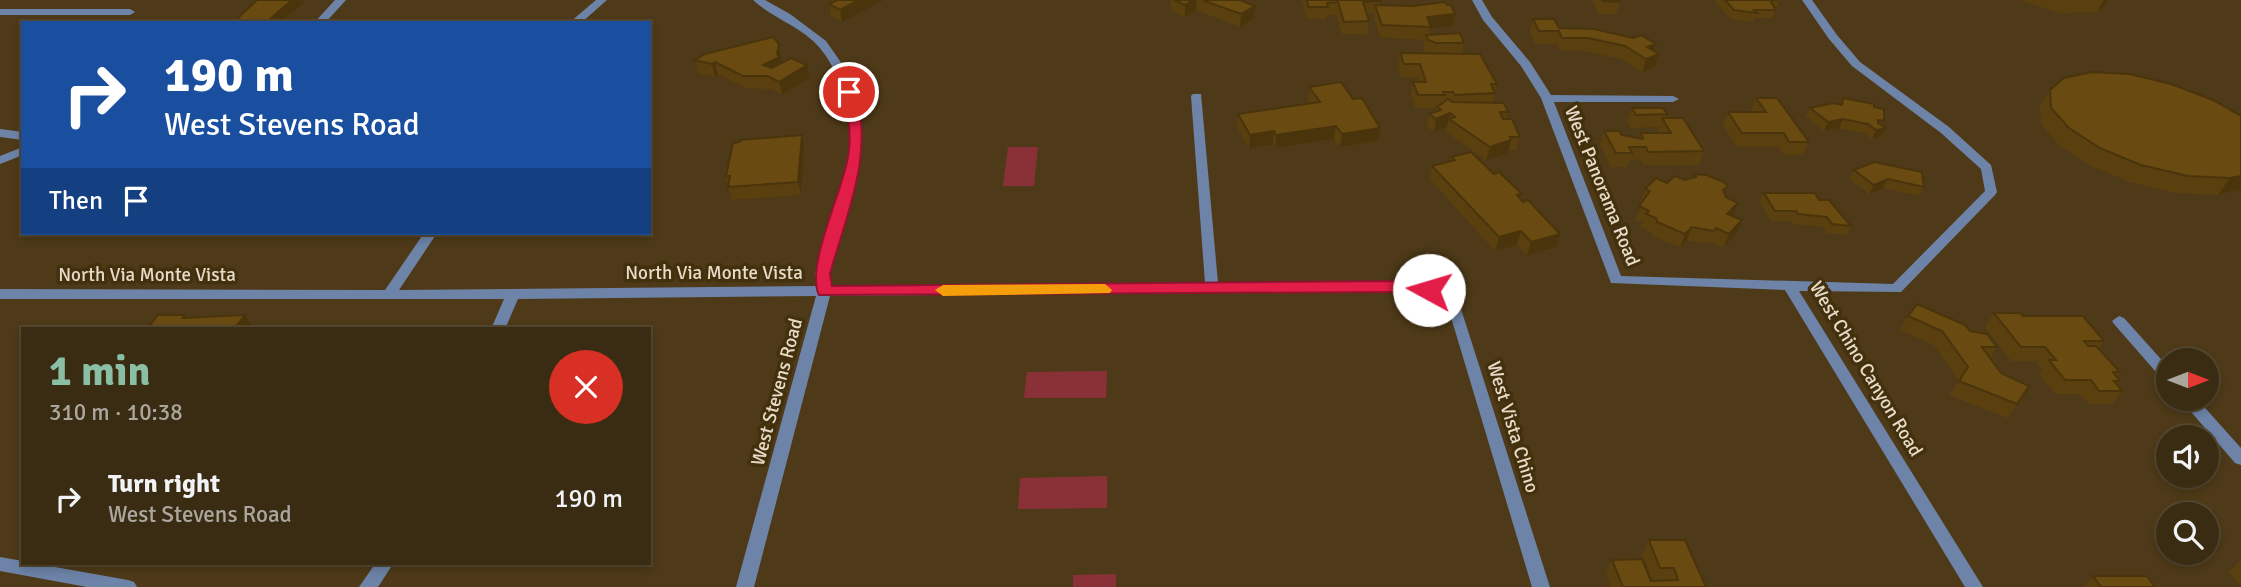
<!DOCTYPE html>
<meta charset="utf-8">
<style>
:root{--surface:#3a2c12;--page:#41341b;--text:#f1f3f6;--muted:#aba79f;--line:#544832;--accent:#8abfa5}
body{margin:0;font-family:Signika,sans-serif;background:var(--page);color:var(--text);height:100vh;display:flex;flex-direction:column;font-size:26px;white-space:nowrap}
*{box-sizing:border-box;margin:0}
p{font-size:23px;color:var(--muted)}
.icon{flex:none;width:38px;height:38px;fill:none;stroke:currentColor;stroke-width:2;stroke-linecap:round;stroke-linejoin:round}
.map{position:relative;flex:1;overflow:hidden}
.panel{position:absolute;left:21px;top:327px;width:630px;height:238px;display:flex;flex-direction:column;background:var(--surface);border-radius:0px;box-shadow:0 4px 10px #0003,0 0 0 2px var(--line)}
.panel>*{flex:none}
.top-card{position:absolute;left:21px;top:21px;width:630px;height:214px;border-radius:0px;box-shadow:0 4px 10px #0003,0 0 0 2px var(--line);background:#1a4fa0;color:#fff;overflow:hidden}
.needle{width:46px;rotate:90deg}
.controls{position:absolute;left:2156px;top:348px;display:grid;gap:14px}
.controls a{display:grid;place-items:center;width:63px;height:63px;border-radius:50%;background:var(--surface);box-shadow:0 4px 10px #0003,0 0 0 2px var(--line);font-size:35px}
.pin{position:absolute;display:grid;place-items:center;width:60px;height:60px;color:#fff;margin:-30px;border:4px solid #fff;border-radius:50%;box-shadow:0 2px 7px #0007}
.me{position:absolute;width:77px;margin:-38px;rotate:276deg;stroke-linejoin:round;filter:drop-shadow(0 0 5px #0008)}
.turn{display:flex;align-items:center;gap:24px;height:147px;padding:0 28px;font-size:32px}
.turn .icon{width:91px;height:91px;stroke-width:2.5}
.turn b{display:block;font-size:49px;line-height:60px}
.then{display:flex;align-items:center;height:66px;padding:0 28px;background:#0003;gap:14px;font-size:26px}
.round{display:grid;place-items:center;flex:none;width:74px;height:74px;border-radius:37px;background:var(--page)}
.headline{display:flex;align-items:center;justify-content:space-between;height:119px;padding:0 28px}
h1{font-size:42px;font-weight:700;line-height:52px;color:var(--accent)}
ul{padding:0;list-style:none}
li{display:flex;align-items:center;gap:21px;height:105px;padding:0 28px}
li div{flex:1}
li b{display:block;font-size:26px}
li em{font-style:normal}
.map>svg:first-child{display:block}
</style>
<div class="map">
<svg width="2241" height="587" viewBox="0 0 2241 587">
<rect width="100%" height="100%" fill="#4e3a18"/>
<g fill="#8a3138">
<path d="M 1008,147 L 1038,147 L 1034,186 L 1003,186 Z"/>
<path d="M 1107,371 L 1106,398 L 1024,398 L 1027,372 Z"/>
<path d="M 1107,476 L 1107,508 L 1018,509 L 1020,478 Z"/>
<path d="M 1116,574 L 1116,587 L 1073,587 L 1073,575 Z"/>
</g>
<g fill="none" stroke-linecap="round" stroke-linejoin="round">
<g fill="#6d84a8" fill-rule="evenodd">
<path d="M 335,0 L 346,0 L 325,23 L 314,23 Z"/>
<path d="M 596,0 L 607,0 L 581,23 L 569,23 Z"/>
<path d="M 753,0 L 765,0 L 790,14 L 826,41 L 849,74 L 860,110 L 861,157 L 829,273 L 830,286 L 1205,283 L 1191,96 L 1193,94 L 1201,94 L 1218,283 L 1391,281 L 1433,287 L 1461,309 L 1550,587 L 1532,587 L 1450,314 L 1424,294 L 1391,291 L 830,296 L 754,587 L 736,587 L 816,296 L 518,299 L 505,329 L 491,329 L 504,299 L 0,299 L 0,289 L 385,290 L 424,233 L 437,233 L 399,290 L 817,286 L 815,273 C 826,237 842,194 848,159 C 855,122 843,75 819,47 C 801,26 772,18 753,0 Z"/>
<path d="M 1472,0 L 1482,0 L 1492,17 L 1530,62 L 1551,95 L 1673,96 L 1679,99 L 1673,102 L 1554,102 L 1621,276 L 1893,284 L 1985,191 L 1981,169 L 1941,133 L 1852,66 L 1829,39 L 1802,0 L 1812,0 L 1837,35 L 1860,62 L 1949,127 L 1991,165 L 1997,192 L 1995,195 L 1901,292 L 1799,291 L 1983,587 L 1965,587 L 1785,290 L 1611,283 L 1541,98 L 1521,66 L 1483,20 Z"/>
<path d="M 0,9 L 130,9 L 135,12 L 130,15 L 0,15 Z"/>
<path d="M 0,129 L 23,132 L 23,140 L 0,137 Z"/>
<path d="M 23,147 L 23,155 L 0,164 L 0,156 Z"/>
<path d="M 2119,316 L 2124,318 L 2168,367 L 2168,381 L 2163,380 L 2114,324 L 2112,321 Z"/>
<path d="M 2180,399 L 2197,399 L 2241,448 L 2241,465 L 2235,463 Z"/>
<path d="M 0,557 L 23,561 L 23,564 L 38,564 L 128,580 L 134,582 L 137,587 L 87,587 L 0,571 Z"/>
<path d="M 375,564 L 393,564 L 378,587 L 359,587 Z"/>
</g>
</g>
<g fill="#5a400f">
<path d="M 832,0 L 884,0 L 842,22 L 831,16 L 829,4 L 832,2 Z"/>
<path d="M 1171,0 L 1240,0 L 1254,18 L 1240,27 L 1196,10 L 1185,17 L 1171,11 Z"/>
<path d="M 1302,0 L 1379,0 L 1379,5 L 1447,5 L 1455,14 L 1452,26 L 1430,29 L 1429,34 L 1464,43 L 1462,54 L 1497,84 L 1493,103 L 1508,112 L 1506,119 L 1520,137 L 1516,150 L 1509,150 L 1508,154 L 1486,160 L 1446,132 L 1447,126 L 1434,132 L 1427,127 L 1429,114 L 1436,112 L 1437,108 L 1415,108 L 1411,95 L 1413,82 L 1420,82 L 1418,77 L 1401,77 L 1398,66 L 1400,53 L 1428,53 L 1425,52 L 1423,47 L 1425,40 L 1380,37 L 1374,17 L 1374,13 L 1366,14 L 1369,21 L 1367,34 L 1342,34 L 1336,15 L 1327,15 L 1326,19 L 1307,19 Z"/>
<path d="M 1592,0 L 1619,0 L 1620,2 L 1616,14 L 1599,14 Z"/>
<path d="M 1714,0 L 1780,0 L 1776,8 L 1775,9 L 1776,10 L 1772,18 L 1755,18 L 1753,22 L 1731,19 Z"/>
<path d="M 2019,0 L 2109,0 L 2105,6 L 2097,12 L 2060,13 Z"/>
<path d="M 305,1 L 280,23 L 236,23 L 235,21 Z"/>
<path d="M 1533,19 L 1559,28 L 1656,44 L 1654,51 L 1659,54 L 1655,67 L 1642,72 L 1621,59 L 1585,51 L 1559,50 L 1556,44 L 1535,44 L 1530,31 Z"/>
<path d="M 779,44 L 781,57 L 781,63 L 807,65 L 810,78 L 782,94 L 771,89 L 746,88 L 718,74 L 715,77 L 698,73 L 695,60 Z"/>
<path d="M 1309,87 L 1353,99 L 1380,128 L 1378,141 L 1340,147 L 1334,139 L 1275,148 L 1273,144 L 1249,148 L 1237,127 L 1238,114 L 1310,103 L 1308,100 Z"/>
<path d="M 2050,90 L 2241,116 L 2241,189 L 2218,195 L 2176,193 L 2130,182 L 2089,165 L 2059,145 L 2041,124 L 2040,106 Z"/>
<path d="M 1756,98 L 1809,142 L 1803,155 L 1784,155 L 1778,147 L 1737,147 L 1723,125 L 1728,112 L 1752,112 L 1751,110 Z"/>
<path d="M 1843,98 L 1874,107 L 1884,121 L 1881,125 L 1886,128 L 1881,137 L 1872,139 L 1864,133 L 1839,128 L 1824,131 L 1806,117 L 1810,108 L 1839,105 Z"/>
<path d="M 1632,108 L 1667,114 L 1665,118 L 1704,151 L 1699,165 L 1644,165 L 1641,160 L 1630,160 L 1627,167 L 1611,167 L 1600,144 L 1604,131 L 1639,138 L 1641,133 L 1659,133 L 1658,131 L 1659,127 L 1631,128 L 1627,121 Z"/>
<path d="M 802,135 L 804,148 L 801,195 L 731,200 L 726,176 Z"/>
<path d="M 1451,157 L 1521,199 L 1556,247 L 1527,255 L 1517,245 L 1495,251 L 1430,179 L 1432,166 L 1450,162 Z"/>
<path d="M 1854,170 L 1924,187 L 1919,196 L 1883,188 L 1869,194 L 1850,179 Z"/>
<path d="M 1694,174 L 1724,194 L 1732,216 L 1736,234 L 1723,248 L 1710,242 L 1708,244 L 1687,240 L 1680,247 L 1651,236 L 1651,232 L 1641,227 L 1643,223 L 1635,220 L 1642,203 L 1640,202 L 1645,189 L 1667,183 L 1692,178 Z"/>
<path d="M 1764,193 L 1819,200 L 1851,226 L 1846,235 L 1827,233 L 1822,226 L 1793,224 L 1791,221 L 1771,221 L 1759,202 Z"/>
<path d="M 1994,313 L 2023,316 L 2104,341 L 2098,349 L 2120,372 L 2117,376 L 2120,381 L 2117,385 L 2122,391 L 2112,404 L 2089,404 L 2080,394 L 2055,394 L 2039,374 L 2042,370 L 2036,361 L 2011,361 L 1985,327 Z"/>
<path d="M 1908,316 L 1970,331 L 1997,347 L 1990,358 L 2017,404 L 2007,418 L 1949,395 L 1959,381 L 1934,345 L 1900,330 Z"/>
<path d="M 1649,540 L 1706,587 L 1611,587 L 1606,573 L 1612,560 L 1651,581 L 1653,581 L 1642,554 Z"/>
<path d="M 2241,560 L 2241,587 L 2229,572 Z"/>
<path d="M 2093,576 L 2155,587 L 2085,587 L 2085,586 Z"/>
</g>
<g fill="#4a340c">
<path d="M 292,0 L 305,1 L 280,23 L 270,23 L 269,20 Z"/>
<path d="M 859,0 L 884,0 L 842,22 L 840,10 Z"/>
<path d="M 1193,0 L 1197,0 L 1196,10 L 1185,17 L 1185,5 Z"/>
<path d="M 2104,0 L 2109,0 L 2105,6 L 2097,12 Z"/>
<path d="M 1255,6 L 1254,18 L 1240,27 L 1241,14 Z"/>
<path d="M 1455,14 L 1452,26 L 1430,29 L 1427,17 Z"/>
<path d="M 779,44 L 781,57 L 781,61 L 782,69 L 768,77 L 763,65 L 777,54 Z"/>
<path d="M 1656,44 L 1652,57 L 1647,47 Z"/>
<path d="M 1659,54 L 1655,67 L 1642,72 L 1646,59 Z"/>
<path d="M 715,62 L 718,74 L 715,77 L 712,64 Z"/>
<path d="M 807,65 L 810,78 L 782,94 L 779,82 Z"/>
<path d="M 1450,113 L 1447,126 L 1434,132 L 1436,119 Z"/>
<path d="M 1843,119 L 1839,128 L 1824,131 L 1828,122 Z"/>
<path d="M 1336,126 L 1334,139 L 1275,148 L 1276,135 Z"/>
<path d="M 1380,128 L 1378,141 L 1340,147 L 1342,134 Z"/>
<path d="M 1886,128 L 1881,137 L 1872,139 L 1876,130 Z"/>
<path d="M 1274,131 L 1273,144 L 1249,148 L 1250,135 Z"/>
<path d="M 802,135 L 804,148 L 801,195 L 798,182 Z"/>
<path d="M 1511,140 L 1508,154 L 1486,160 L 1490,147 Z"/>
<path d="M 2241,176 L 2241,189 L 2218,195 L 2230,178 Z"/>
<path d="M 1888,179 L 1883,188 L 1869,194 L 1874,185 Z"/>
<path d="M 1738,203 L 1733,216 L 1727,214 Z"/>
<path d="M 1742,220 L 1736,234 L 1723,248 L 1729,234 Z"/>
<path d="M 1692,227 L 1687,240 L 1680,247 L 1685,234 Z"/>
<path d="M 1521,231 L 1517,245 L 1495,251 L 1499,237 Z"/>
<path d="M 1560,234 L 1556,247 L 1527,255 L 1531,242 Z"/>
<path d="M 245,315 L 254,329 L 234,329 Z"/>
</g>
<g fill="#694b11" stroke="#4a340c" stroke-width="2">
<path d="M 257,0 L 292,0 L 269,20 L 235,21 Z"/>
<path d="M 837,0 L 859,0 L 840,10 L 829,4 Z"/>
<path d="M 1174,0 L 1193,0 L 1185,5 Z"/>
<path d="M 1202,0 L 1240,0 L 1255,6 L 1241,14 Z"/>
<path d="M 1307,0 L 1379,0 L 1380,1 L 1363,2 L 1369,21 L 1344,22 L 1338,2 L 1327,3 L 1328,7 L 1308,7 Z"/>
<path d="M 1602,0 L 1619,0 L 1620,2 L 1603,1 Z"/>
<path d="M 1725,0 L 1778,0 L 1770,0 L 1776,10 L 1754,10 L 1757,13 L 1734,10 Z"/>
<path d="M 1445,2 L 1447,5 L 1451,5 L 1455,14 L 1427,17 L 1431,27 L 1382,25 L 1375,5 L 1413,6 Z"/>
<path d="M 1533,19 L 1554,19 L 1559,28 L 1594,29 L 1633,38 L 1641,35 L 1656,44 L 1647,47 L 1659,54 L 1646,59 L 1625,46 L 1588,38 L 1562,38 L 1559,31 L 1539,31 Z"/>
<path d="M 1460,33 L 1464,43 L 1436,43 L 1428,40 L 1426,35 Z"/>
<path d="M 773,37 L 779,44 L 777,54 L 780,57 L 763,65 L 772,68 L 791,58 L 807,65 L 779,82 L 768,76 L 743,76 L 715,62 L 712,64 L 695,60 L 705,54 Z"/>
<path d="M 1400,53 L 1480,54 L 1497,84 L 1491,84 L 1495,93 L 1455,95 L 1453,92 L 1443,92 L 1445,95 L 1418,95 L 1413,82 L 1426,82 L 1420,64 L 1404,64 Z"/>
<path d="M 2092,72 L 2129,74 L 2171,84 L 2213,100 L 2241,116 L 2241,176 L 2230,178 L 2188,176 L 2141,165 L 2100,148 L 2069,128 L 2051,108 L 2050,90 L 2064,78 Z"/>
<path d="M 1341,82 L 1353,99 L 1362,98 L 1380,128 L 1342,134 L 1336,126 L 1276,135 L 1274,131 L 1250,135 L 1238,114 L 1320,102 L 1309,87 Z"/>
<path d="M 1756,98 L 1777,98 L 1809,142 L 1789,142 L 1784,133 L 1742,133 L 1728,112 L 1766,112 Z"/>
<path d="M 1843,98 L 1874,104 L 1874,107 L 1884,109 L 1884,121 L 1878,120 L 1878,123 L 1886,128 L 1876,130 L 1868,124 L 1843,119 L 1828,122 L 1810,108 L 1834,103 L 1842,105 Z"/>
<path d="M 1448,99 L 1452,102 L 1504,103 L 1508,112 L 1500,112 L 1503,119 L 1512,119 L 1520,137 L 1510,137 L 1511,140 L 1490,147 L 1449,119 L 1455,117 L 1450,113 L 1436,119 L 1429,114 L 1441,110 L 1437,107 Z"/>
<path d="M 1632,108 L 1663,108 L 1667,114 L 1636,115 Z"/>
<path d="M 1662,118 L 1683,118 L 1704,151 L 1648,152 L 1646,147 L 1629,147 L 1632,153 L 1616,153 L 1604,131 L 1619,131 L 1622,135 L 1643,139 L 1641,133 L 1671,133 Z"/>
<path d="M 802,135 L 798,182 L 728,187 L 730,176 L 726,176 L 733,143 L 740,142 L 740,140 Z"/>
<path d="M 1471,152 L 1494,174 L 1499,172 L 1522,194 L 1517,195 L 1523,202 L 1528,200 L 1560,234 L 1531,242 L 1521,231 L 1499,237 L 1432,166 L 1455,160 L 1451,157 Z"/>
<path d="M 1874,162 L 1922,172 L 1924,187 L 1888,179 L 1874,185 L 1854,170 Z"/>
<path d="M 1694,174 L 1706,175 L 1724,182 L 1728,186 L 1723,190 L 1726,197 L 1738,203 L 1727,214 L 1742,220 L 1729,234 L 1716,228 L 1714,231 L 1692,227 L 1685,234 L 1657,222 L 1656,218 L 1646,214 L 1649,211 L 1639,206 L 1650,191 L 1645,189 L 1656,178 L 1667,183 L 1675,176 L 1685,180 L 1696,177 Z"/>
<path d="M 1764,193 L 1815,193 L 1819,200 L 1829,200 L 1851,226 L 1832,224 L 1827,217 L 1798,214 L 1796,211 L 1775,211 Z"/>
<path d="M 1917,304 L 1965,325 L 1970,331 L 1987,334 L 1997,347 L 1982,347 L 2001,373 L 2029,386 L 2017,404 L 1959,381 L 1968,367 L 1942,331 L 1908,316 Z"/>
<path d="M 1994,313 L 2020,313 L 2023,316 L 2083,316 L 2104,341 L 2084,341 L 2088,346 L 2096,346 L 2120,372 L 2113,372 L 2120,381 L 2114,381 L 2122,391 L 2099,391 L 2091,380 L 2065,380 L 2049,360 L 2056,360 L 2045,347 L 2021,347 Z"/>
<path d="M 158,315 L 185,315 L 183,318 L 245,315 L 234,329 L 147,329 Z"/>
<path d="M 1649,540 L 1685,540 L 1706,587 L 1623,587 L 1612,560 L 1642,559 L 1651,581 L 1678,580 L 1674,568 L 1660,568 Z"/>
<path d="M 2093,576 L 2147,576 L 2155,587 L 2101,587 Z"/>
</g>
<path fill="#e11d48" stroke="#92132f" stroke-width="2" d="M 849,88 L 855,92 C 875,152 846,216 830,274 L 832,286 L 1391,281 L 1429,285 L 1436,290 L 1429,296 L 1391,292 L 819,295 C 805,267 843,190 848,157 C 852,136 848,112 842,92 Z"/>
<path fill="#f59e0b" d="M 1105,284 L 1112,290 L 1110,293 L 943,296 L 935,290 L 943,285 Z"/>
<g text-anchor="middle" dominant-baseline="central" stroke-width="7" stroke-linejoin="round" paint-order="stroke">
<g font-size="19" fill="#e8dcc9" stroke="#43300d">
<text transform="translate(1602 186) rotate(68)">West Panorama Road</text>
<text x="714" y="273">North Via Monte Vista</text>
<text x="147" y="275">North Via Monte Vista</text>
<text transform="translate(1866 369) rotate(59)">West Chino Canyon Road</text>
<text transform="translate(777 392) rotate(-75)">West Stevens Road</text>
<text transform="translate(1513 427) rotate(73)">West Vista Chino</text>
</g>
</g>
</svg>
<div class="controls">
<a><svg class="needle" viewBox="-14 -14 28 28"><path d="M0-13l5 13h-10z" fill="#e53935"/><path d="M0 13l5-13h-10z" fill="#aba79f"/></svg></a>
<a><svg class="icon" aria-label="sound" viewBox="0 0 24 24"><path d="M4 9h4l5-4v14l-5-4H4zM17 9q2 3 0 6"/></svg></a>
<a><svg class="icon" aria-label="search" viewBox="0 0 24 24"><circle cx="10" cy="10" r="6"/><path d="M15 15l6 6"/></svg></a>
</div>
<div class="pin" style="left:849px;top:92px;background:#d93025"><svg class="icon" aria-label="arrive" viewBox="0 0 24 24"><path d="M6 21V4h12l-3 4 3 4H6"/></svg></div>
<svg class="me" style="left:1429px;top:290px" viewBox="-20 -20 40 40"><circle r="19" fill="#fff"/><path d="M0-13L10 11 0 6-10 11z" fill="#e11d48"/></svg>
<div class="top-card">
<div class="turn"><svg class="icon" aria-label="right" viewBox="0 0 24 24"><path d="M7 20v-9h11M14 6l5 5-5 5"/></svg><div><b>190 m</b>West Stevens Road</div></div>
<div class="then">Then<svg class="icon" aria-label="arrive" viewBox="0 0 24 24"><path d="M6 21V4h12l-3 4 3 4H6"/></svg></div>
</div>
<section class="panel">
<div class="headline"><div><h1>1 min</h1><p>310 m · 10:38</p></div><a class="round" style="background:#d93025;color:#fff"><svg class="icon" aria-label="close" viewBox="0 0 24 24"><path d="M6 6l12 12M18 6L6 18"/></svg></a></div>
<ul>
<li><svg class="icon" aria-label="right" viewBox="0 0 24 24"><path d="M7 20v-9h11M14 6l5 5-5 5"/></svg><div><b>Turn right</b><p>West Stevens Road</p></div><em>190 m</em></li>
</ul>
</section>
</div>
